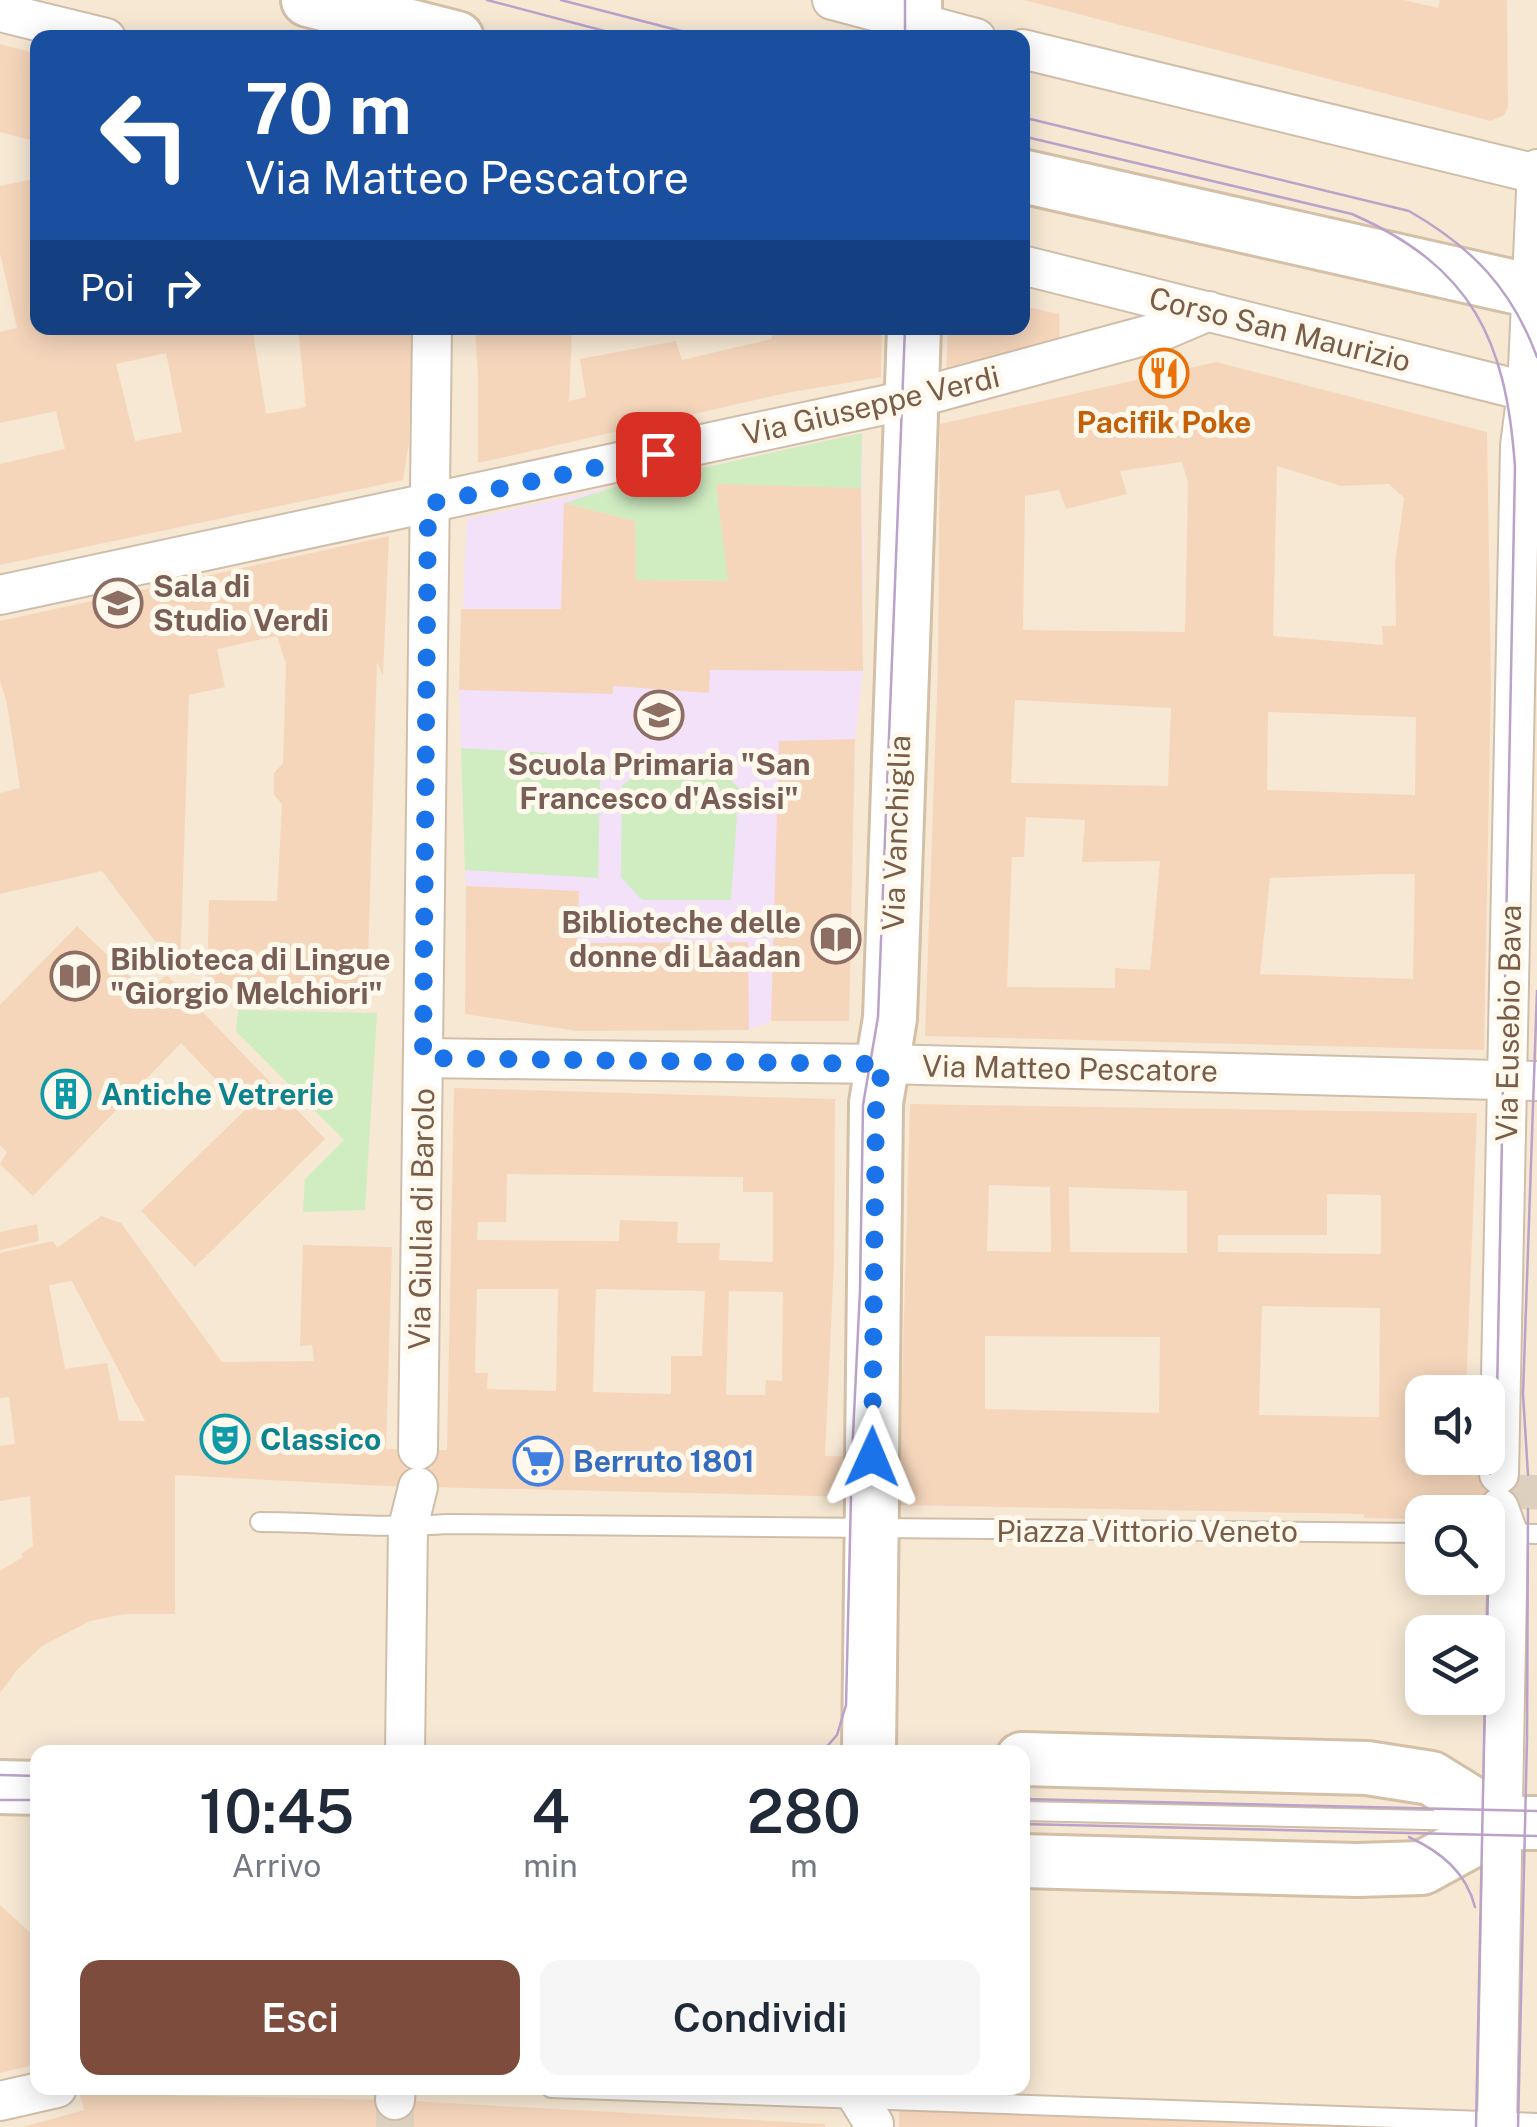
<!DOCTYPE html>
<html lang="it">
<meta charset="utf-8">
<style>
:root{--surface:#fff;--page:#f6f6f7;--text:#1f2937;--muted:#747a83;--accent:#7d4c3c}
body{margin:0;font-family:"Public Sans",sans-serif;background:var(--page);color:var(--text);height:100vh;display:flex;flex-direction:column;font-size:38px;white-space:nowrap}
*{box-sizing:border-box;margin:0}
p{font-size:32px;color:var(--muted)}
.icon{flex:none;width:55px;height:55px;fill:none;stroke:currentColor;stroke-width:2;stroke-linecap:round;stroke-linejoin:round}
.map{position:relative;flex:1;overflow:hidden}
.drawer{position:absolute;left:30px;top:1745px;width:1000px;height:350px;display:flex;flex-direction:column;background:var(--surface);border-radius:20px;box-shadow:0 5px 25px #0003}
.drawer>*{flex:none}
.top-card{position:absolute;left:30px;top:30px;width:1000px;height:305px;border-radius:20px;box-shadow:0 5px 25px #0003;background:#1a4fa0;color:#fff;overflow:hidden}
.controls{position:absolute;left:1405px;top:1375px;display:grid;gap:20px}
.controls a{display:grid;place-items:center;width:100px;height:100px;border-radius:20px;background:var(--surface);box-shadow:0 5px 25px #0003;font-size:50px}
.pin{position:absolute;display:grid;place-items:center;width:85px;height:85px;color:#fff;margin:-42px;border-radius:20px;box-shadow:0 5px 15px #0006}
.me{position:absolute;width:110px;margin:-55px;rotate:1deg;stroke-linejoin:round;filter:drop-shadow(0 0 8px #0008)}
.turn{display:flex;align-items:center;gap:35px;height:210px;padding:0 50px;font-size:45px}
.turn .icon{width:130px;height:130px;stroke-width:2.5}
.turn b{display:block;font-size:70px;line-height:85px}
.then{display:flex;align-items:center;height:95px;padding:0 50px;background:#0003;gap:20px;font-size:38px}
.eta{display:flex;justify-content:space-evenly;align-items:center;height:170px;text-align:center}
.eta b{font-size:60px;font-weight:600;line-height:70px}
.button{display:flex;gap:20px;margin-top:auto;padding:20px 50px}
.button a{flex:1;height:115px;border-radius:20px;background:var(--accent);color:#fff;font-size:40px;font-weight:600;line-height:115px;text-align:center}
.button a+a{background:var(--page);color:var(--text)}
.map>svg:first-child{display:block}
</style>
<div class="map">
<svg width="1537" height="2127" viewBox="0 0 1537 2127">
<rect width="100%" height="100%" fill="#fef6e5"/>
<path fill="#f6e8d3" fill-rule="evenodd" d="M 0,0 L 1537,0 L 1537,2127 L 0,2127 ZM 38,38 L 1022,38 L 1022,328 L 38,328 ZM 1422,1392 L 1488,1392 L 1488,1458 L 1422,1458 ZM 1422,1512 L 1488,1512 L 1488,1578 L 1422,1578 ZM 1422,1632 L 1488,1632 L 1488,1698 L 1422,1698 ZM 38,1752 L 1022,1752 L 1022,2088 L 38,2088 Z"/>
<path fill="#f3e1fa" d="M 862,433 L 863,671 L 855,740 L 849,1021 L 771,1021 L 749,1030 L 577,943 L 579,891 L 466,886 L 459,690 L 467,519 Z"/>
<g fill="#d0edc2">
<path d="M 862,433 L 861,488 L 717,485 L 728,581 L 636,580 L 635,521 L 564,503 L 615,487 Z"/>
<path d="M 461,748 L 550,753 L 559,760 L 559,778 L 600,780 L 598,878 L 465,870 Z"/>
<path d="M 649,763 L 712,763 L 739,788 L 731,900 L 642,900 L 621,877 L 622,786 Z"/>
<path d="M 238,1010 L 377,1013 L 365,1210 L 303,1212 L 305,1179 L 344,1140 L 236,1031 Z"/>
</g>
<g fill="#f5d6bb" fill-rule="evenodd">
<path d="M 1024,0 L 1404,0 L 1438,8 L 1440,0 L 1507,0 L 1508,107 L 1504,115 L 1491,121 Z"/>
<path d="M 0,44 L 38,54 L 38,142 L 0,132 Z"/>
<path d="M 38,178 L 38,328 L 271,328 L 271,330 L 253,332 L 266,414 L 306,407 L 298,328 L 412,328 L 409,442 L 403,480 L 0,565 L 0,464 L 65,449 L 56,411 L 0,423 L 0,332 L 17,328 L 0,253 L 0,186 ZM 166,353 L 182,432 L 135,441 L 116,364 Z"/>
<path d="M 1022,306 L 1059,314 L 1060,346 L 946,375 L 948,328 L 1022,328 Z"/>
<path d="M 475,328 L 572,328 L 569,401 L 586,397 L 580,359 L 676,341 L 682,360 L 771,339 L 776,328 L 882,328 L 881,377 L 786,393 L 478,463 L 478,378 Z"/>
<path d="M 1216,362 L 1487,432 L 1491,682 L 1484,1050 L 925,1036 L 938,664 L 940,424 ZM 1182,462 L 1188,483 L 1185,632 L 1023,630 L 1025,496 L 1059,490 L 1066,509 L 1127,494 L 1120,471 ZM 1277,466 L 1341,486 L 1389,484 L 1404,498 L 1395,564 L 1396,626 L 1382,626 L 1383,645 L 1273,636 ZM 1015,700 L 1171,708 L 1168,786 L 1011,783 ZM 1268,712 L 1416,717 L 1415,795 L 1267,790 ZM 1026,817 L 1085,820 L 1082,862 L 1160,861 L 1150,970 L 1115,968 L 1115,988 L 1007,987 L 1012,857 L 1024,857 ZM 1383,874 L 1415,874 L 1413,979 L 1260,974 L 1270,878 Z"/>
<path d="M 716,484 L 861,488 L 863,671 L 710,670 L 709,693 L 613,686 L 613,694 L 459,690 L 461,609 L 561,609 L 564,503 L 635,521 L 636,580 L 728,581 Z"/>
<path d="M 389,536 L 383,676 L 377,662 L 367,994 L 207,989 L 209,900 L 277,901 L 282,804 L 274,795 L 274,773 L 283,763 L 286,664 L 277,636 L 217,649 L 225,687 L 189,695 L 180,974 L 102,871 L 0,894 L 0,793 L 20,788 L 7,704 L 0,680 L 0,621 Z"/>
<path d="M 855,739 L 849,1021 L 771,1021 L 779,741 Z"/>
<path d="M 466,886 L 579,891 L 577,943 L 748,942 L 749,1030 L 577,1031 L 465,1014 Z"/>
<path d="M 77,926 L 146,992 L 167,975 L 325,1139 L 195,1267 L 141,1211 L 245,1110 L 181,1043 L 33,1196 L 0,1164 L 7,1152 L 0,1145 L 0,1005 Z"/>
<path d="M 454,1088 L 835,1099 L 834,1262 L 825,1456 L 900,1457 L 910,1104 L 1477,1113 L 1466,1392 L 1422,1392 L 1422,1458 L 1462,1458 L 1460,1473 L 1537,1475 L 1537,1510 L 1458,1507 L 1458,1512 L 1422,1512 L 1422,1519 L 1364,1518 L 1364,1514 L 899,1505 L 899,1498 L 385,1486 L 175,1475 L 175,1614 L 125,1614 L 90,1621 L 42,1646 L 17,1670 L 0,1693 L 0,1571 L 23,1557 L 21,1554 L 33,1546 L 30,1496 L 0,1501 L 0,1446 L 15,1444 L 9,1397 L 0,1398 L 0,1253 L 53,1241 L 57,1248 L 101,1216 L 121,1223 L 222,1362 L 314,1361 L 312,1345 L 300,1346 L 303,1245 L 392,1247 L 386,1449 L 447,1450 ZM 507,1174 L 743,1177 L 743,1192 L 773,1192 L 773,1262 L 719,1260 L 720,1243 L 677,1243 L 678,1222 L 620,1220 L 619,1241 L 477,1240 L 478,1222 L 506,1222 ZM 989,1185 L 1050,1187 L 1051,1252 L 987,1251 ZM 1069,1187 L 1187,1191 L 1187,1253 L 1070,1252 ZM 1327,1194 L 1381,1195 L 1381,1254 L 1218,1252 L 1218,1235 L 1327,1235 ZM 72,1281 L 145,1421 L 119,1421 L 107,1363 L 65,1369 L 49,1285 ZM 477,1289 L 558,1289 L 556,1391 L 487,1389 L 488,1373 L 475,1373 ZM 596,1289 L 705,1291 L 702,1356 L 671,1356 L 671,1394 L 593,1392 ZM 729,1291 L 783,1292 L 782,1381 L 766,1380 L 765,1395 L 726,1395 ZM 1262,1306 L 1380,1308 L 1379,1417 L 1259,1415 ZM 985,1336 L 1160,1337 L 1159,1413 L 985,1409 Z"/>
<path d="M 37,1224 L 39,1241 L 0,1250 L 0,1232 Z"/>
<path d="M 0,1905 L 38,1940 L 38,2064 L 0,2073 Z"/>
<path d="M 78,2088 L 167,2088 L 167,2095 L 395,2100 L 825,2124 L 825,2127 L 23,2127 L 84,2110 Z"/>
<path d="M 899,2111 L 1468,2123 L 1468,2127 L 899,2127 Z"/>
</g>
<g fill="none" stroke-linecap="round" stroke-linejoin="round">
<g stroke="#ddd0be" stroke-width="38" stroke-dasharray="38 19" stroke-linecap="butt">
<path d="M 1518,1509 L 1518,1475"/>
<path d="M 395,2100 L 395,2127"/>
</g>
<g stroke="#d0beaa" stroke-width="22">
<g id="lane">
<path d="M 260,1522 C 322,1522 385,1529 447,1524 L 1422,1533"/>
<path d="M 1488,1533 L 1537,1534"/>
<path d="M 1022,1811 L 1472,1821"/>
<path d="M 551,2088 L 1537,2123"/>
</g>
</g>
<g stroke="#d0beaa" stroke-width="42">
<g id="street">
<path d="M 832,0 L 976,38"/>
<path d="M 0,12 L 106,38"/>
<path d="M 1022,49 L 1537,174"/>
<path d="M 1022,265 L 1537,394"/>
<path d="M 0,595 L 912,399 L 1162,331 L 1209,311"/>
<path d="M 423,1058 L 883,1064 L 1537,1081"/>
<path d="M 418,1450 L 432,328"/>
<path d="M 1499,1474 L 1520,446 L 1527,392 L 1537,169"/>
<path d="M 405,1752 L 408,1527 L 418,1487"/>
<path d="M 858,2088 L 858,2098 L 874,2124"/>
<path d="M 395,2100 L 396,2088"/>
<path d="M 0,2101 L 57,2088"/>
<path d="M 1497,2127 L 1508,1533 L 1499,1508"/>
</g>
</g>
<g stroke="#d4bfa7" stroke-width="58">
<g id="secondary">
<path d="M 308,0 L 457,38"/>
<path d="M 915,38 L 915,0"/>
<path d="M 1022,176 L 1537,292"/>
<path d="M 872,1457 L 876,1103 L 890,1018 L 914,328"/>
<path d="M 869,1752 L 872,1498"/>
<path d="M 1022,1759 L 1367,1768 L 1431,1778 L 1504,1823"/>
<path d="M 0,1787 L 38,1788"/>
<path d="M 1022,1861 L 1357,1870 L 1422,1868 L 1504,1823 L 1537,1823"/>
</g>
</g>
<use href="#lane" stroke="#fff" stroke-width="18"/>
<use href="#street" stroke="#fff" stroke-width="38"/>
<use href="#secondary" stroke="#fff" stroke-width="52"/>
<g stroke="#baa2c9" stroke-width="2.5">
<path d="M 487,0 L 631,38"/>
<path d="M 561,0 L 708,38"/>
<path d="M 905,38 L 905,0"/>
<path d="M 1022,117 L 1409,211 C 1472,247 1512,289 1537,357"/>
<path d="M 1022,136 L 1352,214 C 1472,267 1506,339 1515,467 L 1497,1395 L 1490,1474"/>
<path d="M 852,1456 L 860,1290 L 863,1105 L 878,1017 L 905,328"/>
<path d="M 1528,1475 L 1523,1394 L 1537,991"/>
<path d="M 1487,1632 L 1490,1508"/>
<path d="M 822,1752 L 837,1735 L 846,1705 L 851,1497"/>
<path d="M 0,1775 L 38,1776"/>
<path d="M 1022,1799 L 1537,1811"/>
<path d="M 0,1800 L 38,1800"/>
<path d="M 1022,1824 L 1537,1836"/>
<path d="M 1409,1837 C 1441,1852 1466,1872 1475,1907"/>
<path d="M 1476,2127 L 1485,1698"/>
<path d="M 1518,2127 L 1527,1739 L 1528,1509"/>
</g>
</g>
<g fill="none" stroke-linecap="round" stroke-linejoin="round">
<path stroke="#1a73e8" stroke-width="18" stroke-dasharray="0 32.4" d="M 658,454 L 428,504 L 423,1058 L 883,1064 L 876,1103 L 872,1457"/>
</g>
<defs>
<g id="restaurant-ring" transform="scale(2.5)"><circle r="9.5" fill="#fff9ed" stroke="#e8710a" stroke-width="1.5"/><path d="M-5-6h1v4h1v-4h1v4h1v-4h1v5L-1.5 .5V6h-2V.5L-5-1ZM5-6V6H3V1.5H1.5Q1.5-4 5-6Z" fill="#e8710a"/></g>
<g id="university-ring" transform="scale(2.5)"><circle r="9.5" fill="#fff9ed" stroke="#8d6e63" stroke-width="1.5"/><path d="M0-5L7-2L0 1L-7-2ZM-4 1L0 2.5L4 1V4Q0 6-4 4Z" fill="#8d6e63"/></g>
<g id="school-ring" transform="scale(2.5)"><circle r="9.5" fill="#fff9ed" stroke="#8d6e63" stroke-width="1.5"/><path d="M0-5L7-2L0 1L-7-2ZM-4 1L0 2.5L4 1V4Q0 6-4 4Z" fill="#8d6e63"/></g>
<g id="library-ring" transform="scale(2.5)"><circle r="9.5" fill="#fff9ed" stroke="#8d6e63" stroke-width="1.5"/><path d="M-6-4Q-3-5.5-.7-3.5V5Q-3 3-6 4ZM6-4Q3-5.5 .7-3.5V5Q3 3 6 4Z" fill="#8d6e63"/></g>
<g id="building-ring" transform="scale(2.5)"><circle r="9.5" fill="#fff9ed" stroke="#0f9aa8" stroke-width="1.5"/><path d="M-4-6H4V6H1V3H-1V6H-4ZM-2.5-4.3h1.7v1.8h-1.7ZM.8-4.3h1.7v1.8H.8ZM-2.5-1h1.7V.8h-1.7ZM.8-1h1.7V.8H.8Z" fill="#0f9aa8"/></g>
<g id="theatre-ring" transform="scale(2.5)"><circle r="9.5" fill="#fff9ed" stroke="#0f9aa8" stroke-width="1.5"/><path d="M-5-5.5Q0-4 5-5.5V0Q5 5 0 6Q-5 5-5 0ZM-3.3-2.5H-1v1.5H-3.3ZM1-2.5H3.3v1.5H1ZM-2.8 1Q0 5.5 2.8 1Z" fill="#0f9aa8"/></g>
<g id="supermarket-ring" transform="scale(2.5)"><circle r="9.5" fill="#fff9ed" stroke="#3f7fe0" stroke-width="1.5"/><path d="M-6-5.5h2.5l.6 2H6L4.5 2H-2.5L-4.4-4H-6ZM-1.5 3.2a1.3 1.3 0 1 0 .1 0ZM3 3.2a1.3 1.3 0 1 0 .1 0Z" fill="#3f7fe0"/></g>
</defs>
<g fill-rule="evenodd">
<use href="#restaurant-ring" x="1164" y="373"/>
<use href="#university-ring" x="118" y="603"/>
<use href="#school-ring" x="659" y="715"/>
<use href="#library-ring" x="836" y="939"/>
<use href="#library-ring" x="75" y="976"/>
<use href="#building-ring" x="66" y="1094"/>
<use href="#theatre-ring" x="225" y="1439"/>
<use href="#supermarket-ring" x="538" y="1461"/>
</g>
<g text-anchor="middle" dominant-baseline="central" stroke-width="10" stroke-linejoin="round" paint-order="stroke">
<g font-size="30" fill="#795d48" stroke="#fff9ed">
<text transform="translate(1280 329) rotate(14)">Corso San Maurizio</text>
<text transform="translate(871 405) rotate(-13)">Via Giuseppe Verdi</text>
<text transform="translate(896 833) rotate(-88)">Via Vanchiglia</text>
<text transform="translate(1508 1023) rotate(-89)">Via Eusebio Bava</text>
<text transform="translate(1070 1068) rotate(1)">Via Matteo Pescatore</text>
<text transform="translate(421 1219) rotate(-89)">Via Giulia di Barolo</text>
<text x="1147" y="1531">Piazza Vittorio Veneto</text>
</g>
<g font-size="30" font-weight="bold" fill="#c56008" stroke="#fff9ed">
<text x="1164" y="422">Pacifik Poke</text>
</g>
<g font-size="30" font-weight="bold" fill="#785e54" stroke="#fff9ed" text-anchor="start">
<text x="153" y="586">Sala di<tspan x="153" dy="34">Studio Verdi</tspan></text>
<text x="659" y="764" text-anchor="middle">Scuola Primaria "San<tspan x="659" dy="34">Francesco d'Assisi"</tspan></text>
<text x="801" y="922" text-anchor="end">Biblioteche delle<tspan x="801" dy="34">donne di Làadan</tspan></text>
<text x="110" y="959">Biblioteca di Lingue<tspan x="110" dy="34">"Giorgio Melchiori"</tspan></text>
</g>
<g font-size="30" font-weight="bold" fill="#0d838f" stroke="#fff9ed" text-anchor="start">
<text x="101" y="1094">Antiche Vetrerie</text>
<text x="260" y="1439">Classico</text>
</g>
<g font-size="30" font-weight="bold" fill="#366cbe" stroke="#fff9ed" text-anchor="start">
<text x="573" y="1461">Berruto 1801</text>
</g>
</g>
</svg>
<div class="controls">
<a><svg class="icon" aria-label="sound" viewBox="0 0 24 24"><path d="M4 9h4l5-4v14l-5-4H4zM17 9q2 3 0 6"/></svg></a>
<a><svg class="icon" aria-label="search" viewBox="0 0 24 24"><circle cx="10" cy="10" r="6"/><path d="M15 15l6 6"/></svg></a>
<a><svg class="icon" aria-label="layers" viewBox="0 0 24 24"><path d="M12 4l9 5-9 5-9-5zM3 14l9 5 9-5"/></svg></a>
</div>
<div class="pin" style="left:658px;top:454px;background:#d93025"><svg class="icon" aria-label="arrive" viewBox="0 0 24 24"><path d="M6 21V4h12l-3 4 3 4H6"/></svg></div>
<svg class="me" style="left:872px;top:1457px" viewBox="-20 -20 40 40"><path d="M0-17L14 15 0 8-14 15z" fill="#1a73e8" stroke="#fff" stroke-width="4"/></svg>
<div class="top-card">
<div class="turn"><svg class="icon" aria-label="left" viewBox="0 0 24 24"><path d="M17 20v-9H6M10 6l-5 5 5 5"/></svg><div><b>70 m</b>Via Matteo Pescatore</div></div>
<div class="then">Poi<svg class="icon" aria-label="right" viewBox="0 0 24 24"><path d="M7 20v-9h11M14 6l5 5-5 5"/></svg></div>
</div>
<section class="drawer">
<div class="eta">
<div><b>10:45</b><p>Arrivo</p></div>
<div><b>4</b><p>min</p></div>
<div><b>280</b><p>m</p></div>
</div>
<div class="button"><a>Esci</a><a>Condividi</a></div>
</section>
</div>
